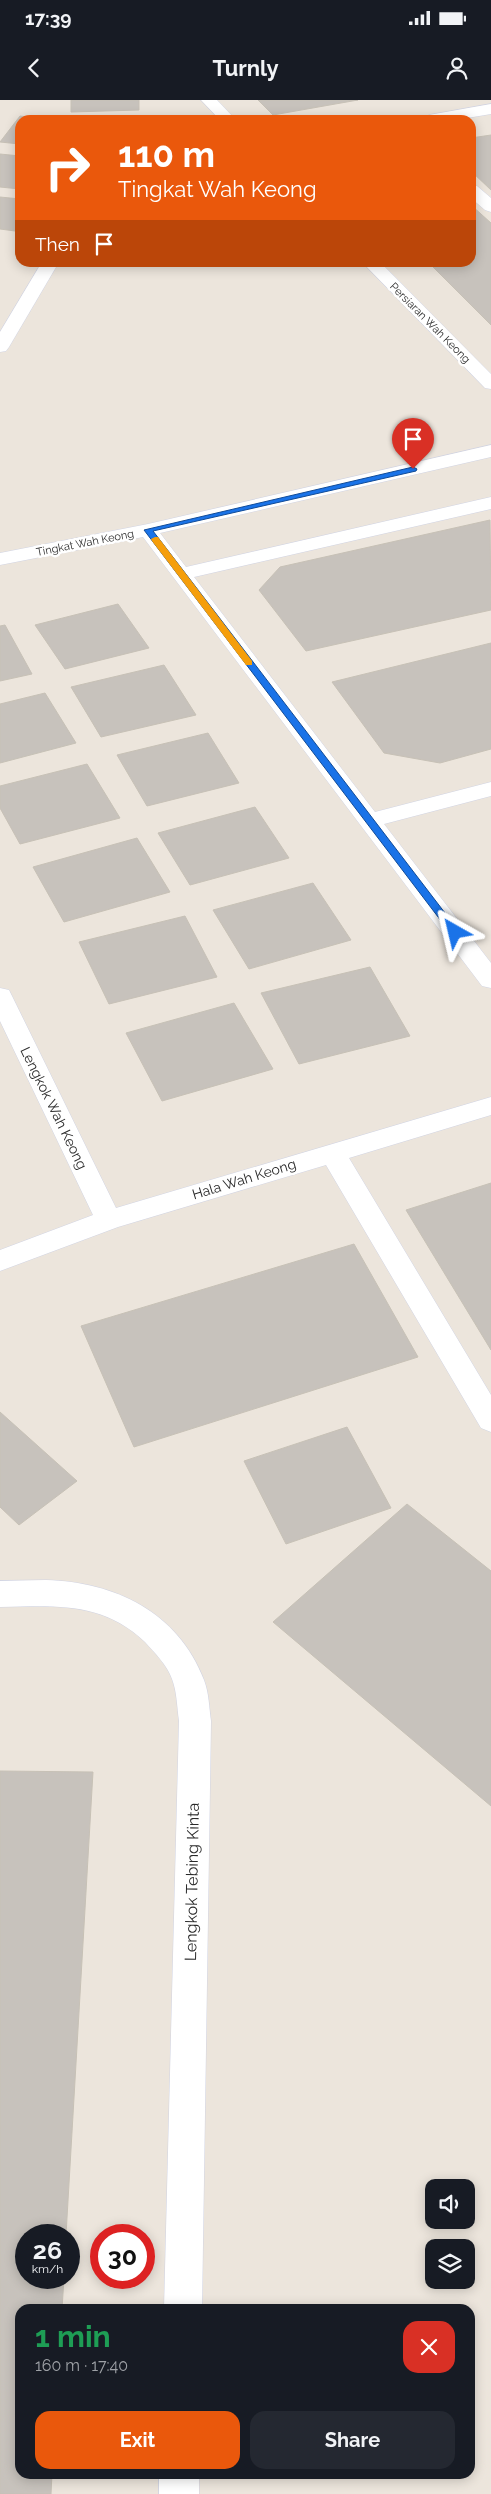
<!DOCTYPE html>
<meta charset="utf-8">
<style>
:root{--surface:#171b24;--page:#242831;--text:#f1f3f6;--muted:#9ea1a6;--accent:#ea580c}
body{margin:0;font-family:Raleway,sans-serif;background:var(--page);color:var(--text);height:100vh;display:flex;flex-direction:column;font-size:19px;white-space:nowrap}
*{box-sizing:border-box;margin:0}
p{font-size:16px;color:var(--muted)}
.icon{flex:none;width:28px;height:28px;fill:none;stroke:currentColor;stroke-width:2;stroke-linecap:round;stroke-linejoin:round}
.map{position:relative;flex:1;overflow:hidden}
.side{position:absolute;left:15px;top:2204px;width:460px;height:175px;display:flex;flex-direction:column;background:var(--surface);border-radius:15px;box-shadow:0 2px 12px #0003}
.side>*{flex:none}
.top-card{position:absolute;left:15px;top:15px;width:461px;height:152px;border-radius:15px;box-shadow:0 2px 12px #0003;background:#ea580c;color:#fff;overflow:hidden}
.fabs{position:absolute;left:425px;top:2079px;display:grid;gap:10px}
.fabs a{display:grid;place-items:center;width:50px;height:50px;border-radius:10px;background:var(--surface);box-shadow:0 2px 12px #0003;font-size:25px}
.speed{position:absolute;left:15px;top:2124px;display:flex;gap:10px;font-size:25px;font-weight:700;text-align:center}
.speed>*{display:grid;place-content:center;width:65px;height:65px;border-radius:50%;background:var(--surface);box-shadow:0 2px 12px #0003;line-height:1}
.speed small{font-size:12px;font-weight:400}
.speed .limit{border:8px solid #d22;background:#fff;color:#111}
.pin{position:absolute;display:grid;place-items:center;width:42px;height:42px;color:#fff;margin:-51px -21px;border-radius:50% 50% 50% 0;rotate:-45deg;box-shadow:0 0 5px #0007}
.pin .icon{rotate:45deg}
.me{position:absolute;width:55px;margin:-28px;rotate:323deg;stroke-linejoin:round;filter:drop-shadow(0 0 4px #0008)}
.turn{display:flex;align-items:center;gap:18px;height:105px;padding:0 20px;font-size:22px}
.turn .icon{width:65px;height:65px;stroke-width:2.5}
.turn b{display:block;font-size:35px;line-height:42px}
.then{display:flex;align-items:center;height:48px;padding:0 20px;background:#0003;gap:10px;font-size:19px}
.round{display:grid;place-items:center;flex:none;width:52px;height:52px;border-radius:15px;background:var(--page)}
.summary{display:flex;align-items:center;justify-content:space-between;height:85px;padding:0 20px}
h1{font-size:30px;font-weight:700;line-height:38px;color:#1e9e55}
.primary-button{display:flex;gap:10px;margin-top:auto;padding:10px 20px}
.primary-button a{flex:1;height:58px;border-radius:15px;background:var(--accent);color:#fff;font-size:20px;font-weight:700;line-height:58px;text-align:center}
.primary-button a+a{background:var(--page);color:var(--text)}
.status{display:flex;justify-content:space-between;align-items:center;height:35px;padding:0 25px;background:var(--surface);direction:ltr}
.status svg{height:14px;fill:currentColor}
header{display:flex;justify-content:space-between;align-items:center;height:65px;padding:0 20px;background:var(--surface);font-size:22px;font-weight:700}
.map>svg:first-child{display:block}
</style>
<div class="status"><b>17:39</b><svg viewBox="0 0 49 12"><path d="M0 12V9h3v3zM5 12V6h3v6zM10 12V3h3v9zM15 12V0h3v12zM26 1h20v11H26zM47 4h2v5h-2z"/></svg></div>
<header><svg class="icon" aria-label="back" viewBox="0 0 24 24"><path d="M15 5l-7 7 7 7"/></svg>Turnly<svg class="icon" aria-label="person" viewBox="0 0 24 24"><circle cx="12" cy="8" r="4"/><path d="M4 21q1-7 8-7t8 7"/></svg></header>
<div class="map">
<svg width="491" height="2394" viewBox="0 0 491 2394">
<rect width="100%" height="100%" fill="#ece5dc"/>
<g fill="#c7c2bc" stroke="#c7c1b6">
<path d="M 71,0 L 139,0 L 139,10 L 71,12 Z"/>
<path d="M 258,0 L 358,0 L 273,15 Z"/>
<path d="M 20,16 L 51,20 L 20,20 L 20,44 L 0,42 Z"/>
<path d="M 491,35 L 491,90 L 471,71 L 471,38 Z"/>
<path d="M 0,54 L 20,56 L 20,89 L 0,87 Z"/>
<path d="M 0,97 L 20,99 L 20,123 L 15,131 L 0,129 Z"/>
<path d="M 471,105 L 491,123 L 491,225 L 428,162 L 471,162 Z"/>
<path d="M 490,420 L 491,510 L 306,551 L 259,490 L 280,467 Z"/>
<path d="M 118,504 L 149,548 L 65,569 L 35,525 Z"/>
<path d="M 5,525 L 32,574 L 0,581 L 0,526 Z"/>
<path d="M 491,543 L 491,649 L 440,663 L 384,653 L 332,582 Z"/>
<path d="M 164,565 L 196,615 L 101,637 L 71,587 Z"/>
<path d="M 45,593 L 76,643 L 0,663 L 0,604 Z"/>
<path d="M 208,633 L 239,683 L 147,706 L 117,655 Z"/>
<path d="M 87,664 L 120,718 L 20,744 L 0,708 L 0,686 Z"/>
<path d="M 255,707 L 289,758 L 190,785 L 158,733 Z"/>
<path d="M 137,738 L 170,792 L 64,822 L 33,767 Z"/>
<path d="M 313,783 L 351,840 L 249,869 L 213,810 Z"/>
<path d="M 185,816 L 217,877 L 109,904 L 79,842 Z"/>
<path d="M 370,867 L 410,936 L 299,964 L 261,893 Z"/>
<path d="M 234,903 L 273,969 L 162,1001 L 126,933 Z"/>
<path d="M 491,1083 L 491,1250 L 406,1110 Z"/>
<path d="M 354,1144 L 418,1257 L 134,1347 L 81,1226 Z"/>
<path d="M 0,1312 L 77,1381 L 19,1425 L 0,1407 Z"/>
<path d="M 347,1327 L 391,1408 L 286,1444 L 244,1361 Z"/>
<path d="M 407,1404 L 491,1471 L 491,1706 L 273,1522 Z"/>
<path d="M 0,1671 L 93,1672 L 66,2135 L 26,2135 L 26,2178 L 64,2178 L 62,2209 L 20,2209 L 20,2374 L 52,2374 L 51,2394 L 0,2394 Z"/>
</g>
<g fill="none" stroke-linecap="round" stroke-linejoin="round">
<g stroke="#d1d4e3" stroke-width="1">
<path id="service" d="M 471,84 L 477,86 L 491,98 L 491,112 L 485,110 L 471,98 Z"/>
</g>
<g stroke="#d1d4e3" stroke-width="1">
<g id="minor">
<path d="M 201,0 L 217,0 L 236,20 L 220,20 Z"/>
<path d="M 491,4 L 491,14 L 455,20 L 421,20 L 429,15 Z"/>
<path d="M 42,162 L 59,162 L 9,247 L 6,251 L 0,252 L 0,232 Z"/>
<path d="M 362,162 L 380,162 L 491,274 L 491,289 L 485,288 Z"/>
<path d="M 491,345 L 491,357 L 160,433 L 186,467 L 491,397 L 491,409 L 194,477 L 375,712 L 491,682 L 491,696 L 384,724 L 491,863 L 491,888 L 482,886 L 143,437 L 0,465 L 0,453 L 148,424 Z"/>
<path d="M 0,888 L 9,890 L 12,896 L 116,1108 L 491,997 L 491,1015 L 349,1058 L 491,1295 L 491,1332 L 481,1328 L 326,1065 L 118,1127 L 0,1171 L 0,1150 L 93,1115 L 0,921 Z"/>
<path d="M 46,1480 C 115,1482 178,1512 204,1580 C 209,1593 209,1607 211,1621 L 202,2209 L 164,2209 L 179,1621 C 177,1607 177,1592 172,1579 C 167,1565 155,1553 145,1542 C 102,1501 55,1506 0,1507 L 0,1481 Z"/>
<rect x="159" y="2374" width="40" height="20"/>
</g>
</g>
<use href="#service" fill="#fff" fill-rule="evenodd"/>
<use href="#minor" fill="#fff" fill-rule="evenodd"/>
</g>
<path fill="#1a73e8" stroke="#114b97" d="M 413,367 L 417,369 L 416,371 L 153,431 L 458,830 L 458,834 L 451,834 L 144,430 Z"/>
<path fill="#f59e0b" d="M 155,437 L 158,437 L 252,561 L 252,565 L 246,565 L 152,441 L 151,439 Z"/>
<g text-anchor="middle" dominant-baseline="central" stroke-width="5" stroke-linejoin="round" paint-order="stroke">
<g font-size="11" fill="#2a2a2a" stroke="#fff">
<text transform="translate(430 223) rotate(45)">Persiaran Wah Keong</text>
<text transform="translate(85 443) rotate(-11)">Tingkat Wah Keong</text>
</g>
<g font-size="14" fill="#2a2a2a" stroke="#fff">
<text transform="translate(54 1008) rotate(64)">Lengkok Wah Keong</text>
<text transform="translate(244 1079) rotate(-17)">Hala Wah Keong</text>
</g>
<g font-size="16" fill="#2a2a2a" stroke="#fff">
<text transform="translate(192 1782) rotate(-89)">Lengkok Tebing Kinta</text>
</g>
</g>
</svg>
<div class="fabs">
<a><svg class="icon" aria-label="sound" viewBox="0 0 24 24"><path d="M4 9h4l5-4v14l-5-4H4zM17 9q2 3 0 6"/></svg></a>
<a><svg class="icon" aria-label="layers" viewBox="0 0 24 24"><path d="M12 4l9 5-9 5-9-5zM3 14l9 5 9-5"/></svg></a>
</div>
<div class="speed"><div>26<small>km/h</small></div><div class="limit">30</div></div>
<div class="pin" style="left:413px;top:369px;background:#d93025"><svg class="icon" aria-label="arrive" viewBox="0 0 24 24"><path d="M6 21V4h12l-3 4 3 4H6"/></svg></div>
<svg class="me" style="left:455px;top:832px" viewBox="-20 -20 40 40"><path d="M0-17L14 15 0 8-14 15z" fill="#1a73e8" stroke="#fff" stroke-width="4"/></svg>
<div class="top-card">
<div class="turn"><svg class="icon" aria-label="right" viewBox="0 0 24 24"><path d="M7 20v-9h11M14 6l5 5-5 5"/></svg><div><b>110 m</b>Tingkat Wah Keong</div></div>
<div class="then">Then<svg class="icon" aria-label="arrive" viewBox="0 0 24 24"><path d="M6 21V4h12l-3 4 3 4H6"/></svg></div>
</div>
<section class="side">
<div class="summary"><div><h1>1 min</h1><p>160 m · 17:40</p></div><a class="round" style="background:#d93025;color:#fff"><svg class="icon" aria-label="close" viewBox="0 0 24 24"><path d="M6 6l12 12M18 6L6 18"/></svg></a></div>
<div class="primary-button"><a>Exit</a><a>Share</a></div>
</section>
</div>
